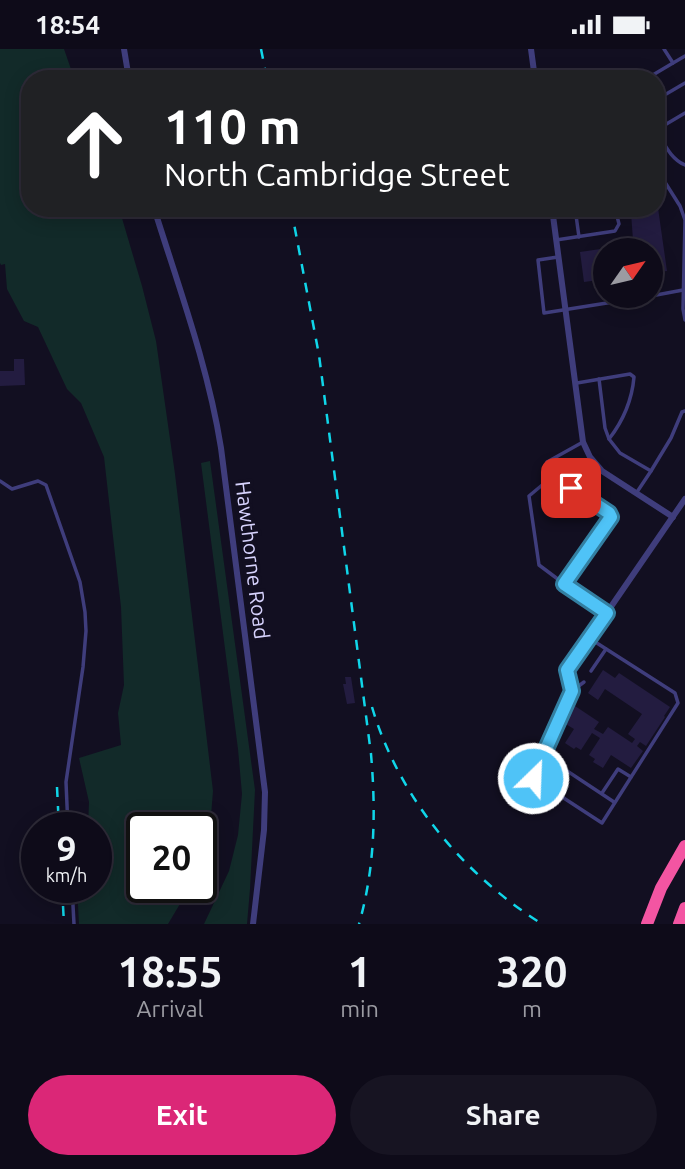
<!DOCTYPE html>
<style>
:root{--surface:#0e0b19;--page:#171422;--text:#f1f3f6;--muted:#9b9ba2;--line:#2e2b38;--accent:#db2777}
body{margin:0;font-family:Ubuntu,sans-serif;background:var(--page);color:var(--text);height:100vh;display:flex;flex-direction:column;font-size:26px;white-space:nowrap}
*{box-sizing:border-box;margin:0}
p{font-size:23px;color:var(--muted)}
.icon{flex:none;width:38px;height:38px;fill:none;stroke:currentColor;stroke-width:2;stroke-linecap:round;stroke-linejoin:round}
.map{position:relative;height:875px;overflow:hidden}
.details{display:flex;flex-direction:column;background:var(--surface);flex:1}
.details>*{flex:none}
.banner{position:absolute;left:21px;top:21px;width:644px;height:147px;border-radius:28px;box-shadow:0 4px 18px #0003,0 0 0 2px var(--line);background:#202124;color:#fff;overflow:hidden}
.needle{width:46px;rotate:56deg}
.buttons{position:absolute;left:593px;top:189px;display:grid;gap:14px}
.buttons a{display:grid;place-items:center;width:70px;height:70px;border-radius:50%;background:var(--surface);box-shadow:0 4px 18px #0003,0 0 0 2px var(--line);font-size:35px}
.speed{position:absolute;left:21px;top:763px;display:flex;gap:14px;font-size:35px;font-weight:700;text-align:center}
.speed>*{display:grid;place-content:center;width:91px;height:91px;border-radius:50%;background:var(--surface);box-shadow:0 4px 18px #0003,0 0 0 2px var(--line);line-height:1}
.speed small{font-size:18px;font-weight:400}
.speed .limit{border:4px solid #111;border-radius:10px;background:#fff;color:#111}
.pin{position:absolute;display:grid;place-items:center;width:60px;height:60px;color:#fff;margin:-30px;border-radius:14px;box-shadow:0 4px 10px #0006}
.me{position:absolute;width:77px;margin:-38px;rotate:24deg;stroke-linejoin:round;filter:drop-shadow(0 0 5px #0008)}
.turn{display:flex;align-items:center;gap:24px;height:147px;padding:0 28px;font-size:32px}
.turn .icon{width:91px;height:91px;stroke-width:2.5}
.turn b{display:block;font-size:49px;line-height:60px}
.eta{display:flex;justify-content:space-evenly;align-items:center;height:119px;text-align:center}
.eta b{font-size:42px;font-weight:600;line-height:49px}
.button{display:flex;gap:14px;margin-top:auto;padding:14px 28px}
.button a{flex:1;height:80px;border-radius:42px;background:var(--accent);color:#fff;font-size:28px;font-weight:600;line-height:80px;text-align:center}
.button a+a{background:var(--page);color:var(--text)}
.status{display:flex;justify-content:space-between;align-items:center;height:49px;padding:0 35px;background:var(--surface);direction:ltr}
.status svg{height:19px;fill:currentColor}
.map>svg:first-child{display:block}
</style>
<div class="status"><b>18:54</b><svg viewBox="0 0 49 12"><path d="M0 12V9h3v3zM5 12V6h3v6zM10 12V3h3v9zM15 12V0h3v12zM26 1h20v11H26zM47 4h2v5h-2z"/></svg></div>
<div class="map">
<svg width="685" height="875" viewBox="0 0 685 875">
<rect width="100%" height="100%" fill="#120f21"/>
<g fill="#122a29">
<path d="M 0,0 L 64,0 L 73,26 L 76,30 L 30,30 L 30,159 L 119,159 L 142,237 L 156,292 L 175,425 L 213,742 L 209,792 L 201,813 L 201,779 L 142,779 L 142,838 L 190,838 L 168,875 L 79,875 L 77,838 L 96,838 L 96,779 L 88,779 L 89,753 L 79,709 L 121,696 L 118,664 L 124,636 L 121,558 L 104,408 L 81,354 L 67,340 L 38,278 L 24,272 L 7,240 L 5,215 L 1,216 L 0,214 Z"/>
<path d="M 210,412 L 255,741 L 250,840 L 247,875 L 204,875 L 229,822 L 238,786 L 242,745 L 238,700 L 201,414 Z"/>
</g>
<g fill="#231c40">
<path d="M 628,159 L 658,159 L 667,222 L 651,224 L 651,201 L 606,201 L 606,230 L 584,233 L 580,203 L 621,197 L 621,195 L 631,194 L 633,191 L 631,164 Z"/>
<path d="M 14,310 L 24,310 L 25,336 L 0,337 L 0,322 L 14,322 Z"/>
<path d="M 603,621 L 615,629 L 619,624 L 670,658 L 664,667 L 665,668 L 646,697 L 640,693 L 637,697 L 643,702 L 631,719 L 611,706 L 603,719 L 593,713 L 595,710 L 589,706 L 600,689 L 592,684 L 581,701 L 576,698 L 574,700 L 565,694 L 574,680 L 564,674 L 575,657 L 599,673 L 594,680 L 603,685 L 608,678 L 632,694 L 635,690 L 628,685 L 642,665 L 605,640 L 598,651 L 588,644 Z"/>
<path d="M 345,628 L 351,628 L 355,654 L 347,655 L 343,635 L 346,635 Z"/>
</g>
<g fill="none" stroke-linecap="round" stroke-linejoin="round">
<g stroke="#3f3d7c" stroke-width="3.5">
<path d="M 664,0 L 673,14 L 685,7"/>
<path d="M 646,30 L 673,14"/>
<path d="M 656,51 L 685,34"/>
<path d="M 656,77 L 658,80 L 657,83 C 665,96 671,110 685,116"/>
<path d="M 658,80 L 685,64"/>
<path d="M 656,119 L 680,157 L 685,171 L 683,260 L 685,271"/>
<path d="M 575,159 L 579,188"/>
<path d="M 556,191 L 615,182 L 619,175 L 617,167 L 612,159"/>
<path d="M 558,208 L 538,211 L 544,264 L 651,247"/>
<path d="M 651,247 L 683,241"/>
<path d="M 599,330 L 605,379 L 609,390"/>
<path d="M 577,334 L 630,325 L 634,328 C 632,351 623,372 609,390 L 620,404 L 651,422 L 637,443"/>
<path d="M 583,393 L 547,413 L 553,427 L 609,464 L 611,468 L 564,535 L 606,563"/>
<path d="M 651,422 L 671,389 L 682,363 L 685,362"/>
<path d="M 553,427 L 529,447 L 539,516 L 563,534"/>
<path d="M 0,432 L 12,440 L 38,432 L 46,436 L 80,533 L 85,563 L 86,582 L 83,618 L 66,733 L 68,779"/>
<path d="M 573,613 L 567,621 L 572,642 L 533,729 L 602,774 L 678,654 L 675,644 L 589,589"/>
<path d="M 591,622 L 606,600"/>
<path d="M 572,642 L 584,633"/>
<path d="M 543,706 L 614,753"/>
<path d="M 602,744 L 618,720 L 631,728"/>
<path d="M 72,838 L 74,875"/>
</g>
<g stroke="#3f3d7c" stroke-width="6">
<path d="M 124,0 L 129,30"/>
<path d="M 531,0 L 535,30"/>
<path d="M 154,159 C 179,239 208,317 221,399 L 265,743 L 264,781 L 253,875"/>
<path d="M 552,159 L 583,393 L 590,408 L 602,422 L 673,468"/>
<path d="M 573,613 L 685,450"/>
</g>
<g stroke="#f355a2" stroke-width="12">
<path d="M 647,875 L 661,839 L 685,797"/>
<path d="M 679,875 L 685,859"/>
</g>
<g stroke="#10d6e9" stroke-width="2.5" stroke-dasharray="10 9" stroke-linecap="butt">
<path d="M 261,0 L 267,30"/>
<path d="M 291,159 L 319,306 L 371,705 C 376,763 375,819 359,875"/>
<path d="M 372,658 C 399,749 463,825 542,875"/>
<path d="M 57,738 L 59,779"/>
<path d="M 62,838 L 64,875"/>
</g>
</g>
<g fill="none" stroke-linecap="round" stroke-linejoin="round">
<g stroke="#337fa1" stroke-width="18">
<path id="route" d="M 533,729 L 572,642 L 567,621 L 607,564 L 564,535 L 611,468 L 609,464 L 571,439"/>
</g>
<use href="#route" stroke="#4fc3f7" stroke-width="12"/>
</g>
<g text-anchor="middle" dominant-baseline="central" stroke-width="7" stroke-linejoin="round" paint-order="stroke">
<g font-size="21" fill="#d6d2fc" stroke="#120f21">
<text transform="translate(253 511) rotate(83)">Hawthorne Road</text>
</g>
</g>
</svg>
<div class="buttons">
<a><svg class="needle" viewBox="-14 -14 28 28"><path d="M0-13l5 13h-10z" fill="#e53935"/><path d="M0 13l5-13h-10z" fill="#9b9ba2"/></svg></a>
</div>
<div class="speed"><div>9<small>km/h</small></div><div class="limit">20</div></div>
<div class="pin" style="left:571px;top:439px;background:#d93025"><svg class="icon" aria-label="arrive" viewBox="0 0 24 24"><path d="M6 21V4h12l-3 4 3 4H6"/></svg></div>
<svg class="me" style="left:533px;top:729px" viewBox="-20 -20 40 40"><circle r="17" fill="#4fc3f7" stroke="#fff" stroke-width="3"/><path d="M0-11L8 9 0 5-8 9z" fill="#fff"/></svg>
<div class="banner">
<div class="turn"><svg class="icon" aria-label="ahead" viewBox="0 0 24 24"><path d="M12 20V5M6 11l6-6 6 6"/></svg><div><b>110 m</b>North Cambridge Street</div></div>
</div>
</div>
<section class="details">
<div class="eta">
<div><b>18:55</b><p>Arrival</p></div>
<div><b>1</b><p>min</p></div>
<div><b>320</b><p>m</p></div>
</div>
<div class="button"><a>Exit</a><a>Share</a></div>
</section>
